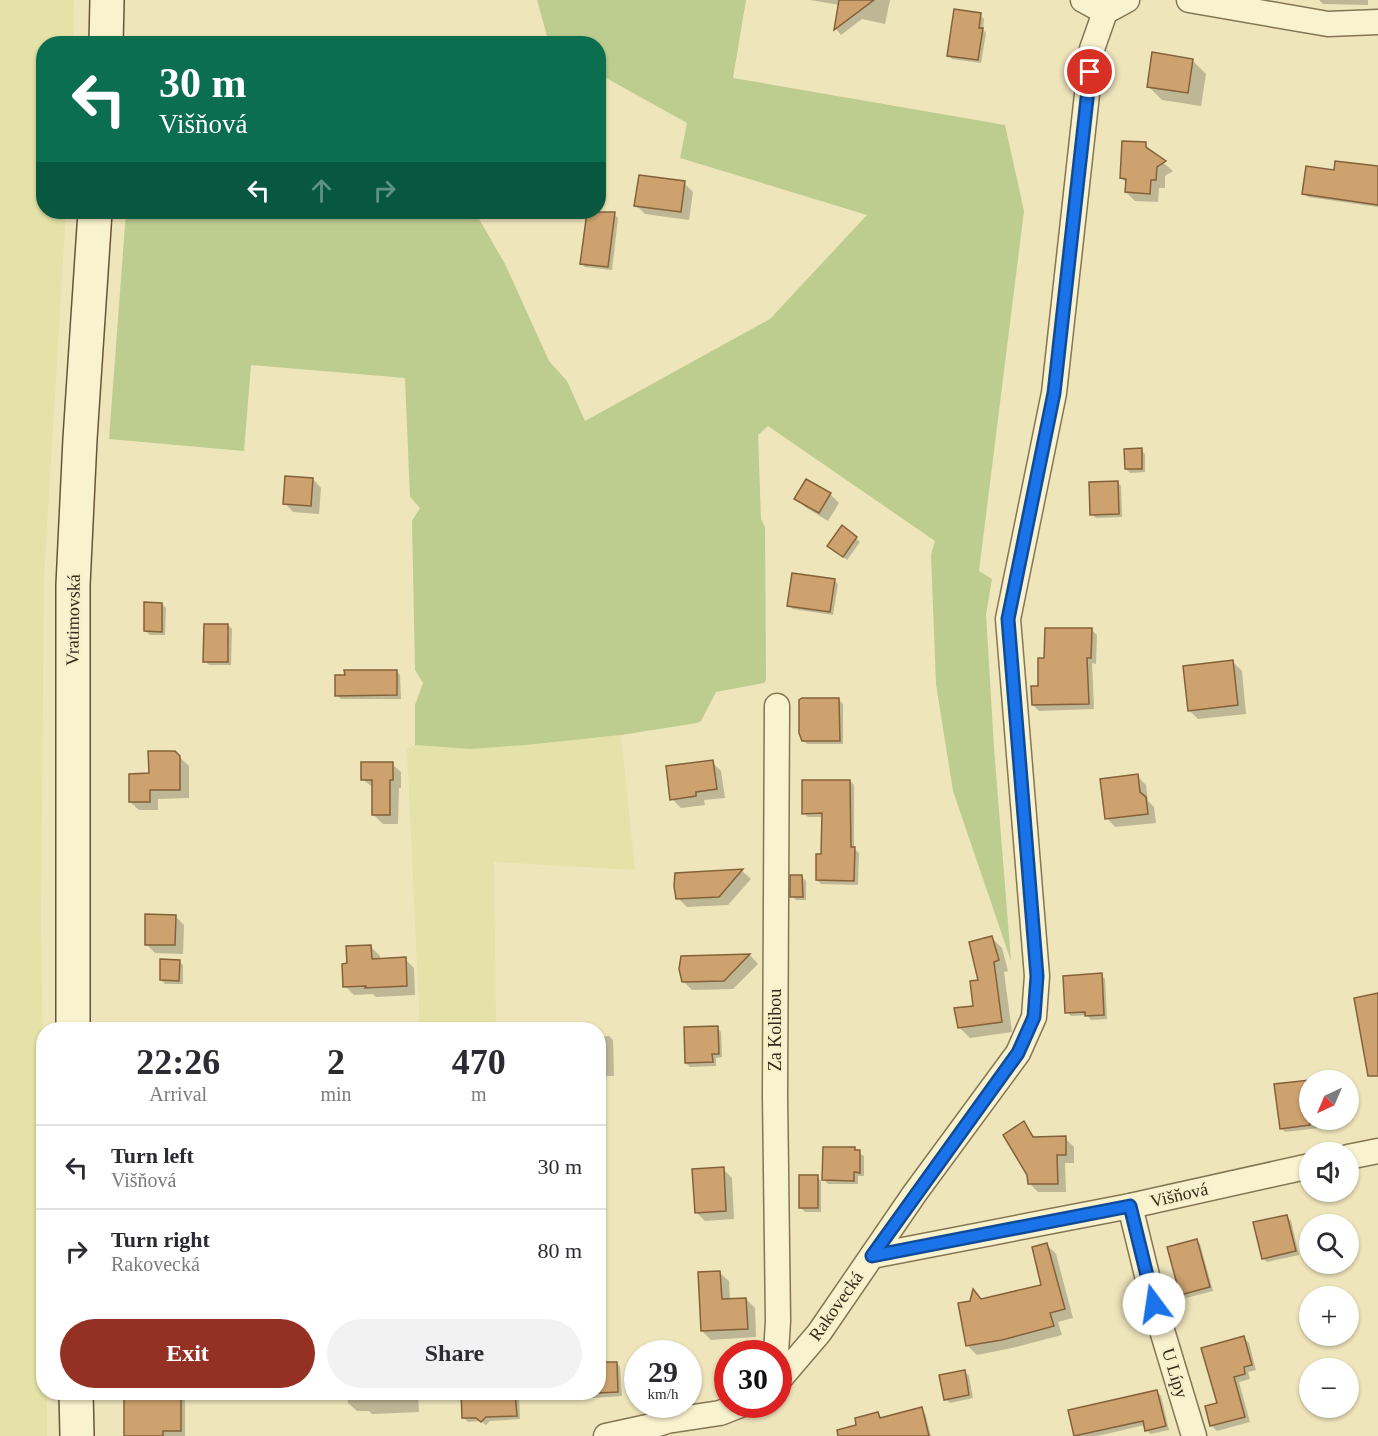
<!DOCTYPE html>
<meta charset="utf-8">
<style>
:root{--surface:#fff;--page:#f2f2f3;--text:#2b2b33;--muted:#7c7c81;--line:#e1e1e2;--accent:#953124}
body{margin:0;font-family:"Times New Roman",serif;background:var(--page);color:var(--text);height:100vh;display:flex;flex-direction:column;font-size:22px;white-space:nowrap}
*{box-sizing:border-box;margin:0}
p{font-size:20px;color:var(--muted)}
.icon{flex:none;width:33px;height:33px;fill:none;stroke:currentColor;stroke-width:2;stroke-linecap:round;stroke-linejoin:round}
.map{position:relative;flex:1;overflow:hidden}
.drawer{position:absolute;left:36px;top:1022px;width:570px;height:378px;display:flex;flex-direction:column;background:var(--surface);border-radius:24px;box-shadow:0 2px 4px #0004}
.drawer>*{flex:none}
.hud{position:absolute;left:36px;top:36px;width:570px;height:183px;border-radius:24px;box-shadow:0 2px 4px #0004;background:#0b6e4f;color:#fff;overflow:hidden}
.needle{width:39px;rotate:224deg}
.tools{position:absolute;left:1299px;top:1070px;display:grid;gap:12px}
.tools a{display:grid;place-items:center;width:60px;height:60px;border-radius:50%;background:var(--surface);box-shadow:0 2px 4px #0004;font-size:30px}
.speed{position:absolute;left:624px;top:1340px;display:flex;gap:12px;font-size:30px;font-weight:700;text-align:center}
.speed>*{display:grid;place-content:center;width:78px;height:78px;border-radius:50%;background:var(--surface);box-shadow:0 2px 4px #0004;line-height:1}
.speed small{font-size:15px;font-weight:400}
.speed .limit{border:9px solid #d22;background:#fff;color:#111}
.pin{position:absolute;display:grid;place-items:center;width:51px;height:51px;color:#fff;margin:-26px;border:3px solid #fff;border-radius:50%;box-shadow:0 2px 6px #0007}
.me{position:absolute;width:66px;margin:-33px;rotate:346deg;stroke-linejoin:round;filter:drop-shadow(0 0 4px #0008)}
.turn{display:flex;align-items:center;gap:21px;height:126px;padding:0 24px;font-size:27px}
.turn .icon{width:78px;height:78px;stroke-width:2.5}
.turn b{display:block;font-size:42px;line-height:51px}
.lanes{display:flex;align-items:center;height:57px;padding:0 24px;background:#0003;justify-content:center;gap:30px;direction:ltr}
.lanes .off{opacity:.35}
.eta{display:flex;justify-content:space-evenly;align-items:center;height:102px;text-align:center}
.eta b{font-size:36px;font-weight:800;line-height:42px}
.cta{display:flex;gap:12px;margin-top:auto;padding:12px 24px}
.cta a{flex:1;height:69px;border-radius:36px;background:var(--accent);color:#fff;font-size:24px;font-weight:800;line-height:69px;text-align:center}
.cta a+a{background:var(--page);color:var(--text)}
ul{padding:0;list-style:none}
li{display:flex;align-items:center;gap:18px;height:84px;padding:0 24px;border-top:2px solid var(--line)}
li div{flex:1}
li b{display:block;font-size:22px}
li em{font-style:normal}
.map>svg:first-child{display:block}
</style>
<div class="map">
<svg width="1378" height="1436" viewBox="0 0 1378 1436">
<rect width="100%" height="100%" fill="#eee5bb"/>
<g fill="#e4e2a8">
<path d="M 0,0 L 74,0 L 73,43 L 44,44 L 44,212 L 66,212 L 44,577 L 41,920 L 44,1134 L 44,1392 L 47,1392 L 47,1436 L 0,1436 Z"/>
<path d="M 621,735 L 635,870 L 494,862 L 496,1029 L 420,1029 L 407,749 L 415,745 L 471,749 Z"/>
</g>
<path fill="#bdcc8f" d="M 537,0 L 746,0 L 733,78 L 1005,125 L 1024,211 L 979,571 L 992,579 L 986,614 L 994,748 L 1011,961 L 953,791 L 936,684 L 931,555 L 935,541 L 768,426 L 758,435 L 761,519 L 765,527 L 766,680 L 764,683 L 716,692 L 701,721 L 697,723 L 621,735 L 525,745 L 471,749 L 415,745 L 415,705 L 423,683 L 415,670 L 412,521 L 420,508 L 410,497 L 405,378 L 251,365 L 244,451 L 109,439 L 126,212 L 475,212 L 505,264 L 549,361 L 567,381 L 585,421 L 770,319 L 867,215 L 680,158 L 687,123 L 599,74 L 598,44 L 549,43 Z"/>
<g fill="#0003">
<path d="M 810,0 L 890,0 L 885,24 L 862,19 L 841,35 L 836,29 L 840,5 Z"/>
<path d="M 1319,0 L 1368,0 L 1368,5 L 1323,4 Z"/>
<path d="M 980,15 L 984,19 L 983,30 L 986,33 L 981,63 L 952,59 L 948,55 Z"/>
<path d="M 1192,60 L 1206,74 L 1201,106 L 1162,100 L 1148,86 Z"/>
<path d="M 1145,144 L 1154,155 L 1173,171 L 1165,176 L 1165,188 L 1159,188 L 1158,202 L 1135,201 L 1126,192 L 1127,183 L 1121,178 Z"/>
<path d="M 1378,168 L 1378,207 L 1308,197 L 1304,193 L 1335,172 Z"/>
<path d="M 684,183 L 693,192 L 689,220 L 645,214 L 636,205 Z"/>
<path d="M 588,212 L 614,214 L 618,218 L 612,270 L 585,267 L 581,263 Z"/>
<path d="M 1141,450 L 1145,454 L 1145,472 L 1130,473 L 1126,469 Z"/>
<path d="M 313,479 L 321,488 L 319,514 L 293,512 L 285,503 Z"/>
<path d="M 1117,482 L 1121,486 L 1122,517 L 1096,518 L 1091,514 Z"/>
<path d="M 830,494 L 839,503 L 828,521 L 805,507 L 796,498 Z"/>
<path d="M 856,538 L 860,542 L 847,560 L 833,549 Z"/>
<path d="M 834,580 L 838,584 L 833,615 L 793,609 L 788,605 Z"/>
<path d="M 162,604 L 166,608 L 165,635 L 150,635 L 145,631 Z"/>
<path d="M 228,625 L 232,629 L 231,665 L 209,665 L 205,661 Z"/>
<path d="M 1091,629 L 1097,635 L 1096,664 L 1092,663 L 1094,709 L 1039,711 L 1033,705 L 1045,659 Z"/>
<path d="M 1233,662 L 1242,671 L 1246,714 L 1198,719 L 1189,710 Z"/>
<path d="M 396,671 L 400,675 L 401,699 L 341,699 L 337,695 Z"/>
<path d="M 839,700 L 843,704 L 843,744 L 807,744 L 803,740 Z"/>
<path d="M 174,752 L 189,766 L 189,798 L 158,799 L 158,810 L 139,810 L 130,802 L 150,775 Z"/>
<path d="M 712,762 L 721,771 L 725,798 L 704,800 L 705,805 L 681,808 L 672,799 Z"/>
<path d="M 392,764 L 401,772 L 401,788 L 399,788 L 398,824 L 383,824 L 374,815 L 374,788 L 362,779 Z"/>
<path d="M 1137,776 L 1146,785 L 1148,801 L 1154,807 L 1156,823 L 1115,827 L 1107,818 Z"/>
<path d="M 850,781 L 854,785 L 854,849 L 859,853 L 858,885 L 821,884 L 817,880 L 823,856 L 823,817 L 808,817 L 804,813 Z"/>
<path d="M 742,871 L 751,879 L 728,905 L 687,907 L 678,898 L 677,874 Z"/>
<path d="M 802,877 L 806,881 L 806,900 L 796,900 L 792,896 Z"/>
<path d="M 175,916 L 184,925 L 183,954 L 155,953 L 146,944 Z"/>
<path d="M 992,938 L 1002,948 L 1008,971 L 1004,972 L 1012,1032 L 970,1038 L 959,1027 L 975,1007 Z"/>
<path d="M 371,947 L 380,956 L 380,960 L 405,959 L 414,968 L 415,995 L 376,997 L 373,994 L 354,995 L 345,986 Z"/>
<path d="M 750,955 L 758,964 L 733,989 L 692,990 L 683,981 L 683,957 Z"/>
<path d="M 179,961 L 183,965 L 183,984 L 165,984 L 161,980 Z"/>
<path d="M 1101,975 L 1105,979 L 1107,1019 L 1091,1020 L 1087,1015 L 1071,1016 L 1067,1012 Z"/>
<path d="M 717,1028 L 721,1032 L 722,1057 L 716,1058 L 716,1066 L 690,1067 L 686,1063 Z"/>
<path d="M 609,1036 L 613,1040 L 614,1076 L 599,1076 L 598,1086 L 598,1037 Z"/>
<path d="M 1310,1119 L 1318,1119 L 1319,1128 L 1285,1132 L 1281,1128 Z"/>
<path d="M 1023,1123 L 1036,1138 L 1065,1138 L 1074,1147 L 1074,1163 L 1065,1163 L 1066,1192 L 1038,1192 L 1029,1183 Z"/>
<path d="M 854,1149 L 864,1156 L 864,1176 L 858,1176 L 858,1184 L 828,1184 L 824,1180 Z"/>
<path d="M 723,1169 L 732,1178 L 734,1219 L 705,1221 L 696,1212 Z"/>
<path d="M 817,1177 L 821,1181 L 821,1212 L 805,1212 L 801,1208 Z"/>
<path d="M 1287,1217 L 1291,1221 L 1299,1255 L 1267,1262 L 1263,1258 Z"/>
<path d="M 1196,1240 L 1200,1244 L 1213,1291 L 1186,1298 L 1182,1294 Z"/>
<path d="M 1047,1245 L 1056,1254 L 1073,1318 L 1058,1322 L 1062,1335 L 1012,1348 L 977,1355 L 968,1346 L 971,1302 L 974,1292 L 982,1300 L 1043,1286 Z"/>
<path d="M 720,1273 L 729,1281 L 730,1300 L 746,1299 L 755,1308 L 756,1337 L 711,1340 L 702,1331 Z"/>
<path d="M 1244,1338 L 1249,1343 L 1256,1370 L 1248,1372 L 1250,1379 L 1239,1382 L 1250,1422 L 1217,1431 L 1211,1425 Z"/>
<path d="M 616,1363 L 620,1367 L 622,1396 L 564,1400 L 560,1396 L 560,1392 L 598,1392 Z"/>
<path d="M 965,1372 L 969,1376 L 973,1398 L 950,1403 L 945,1399 Z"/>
<path d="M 125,1392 L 180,1392 L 185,1397 L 185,1436 L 125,1436 Z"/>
<path d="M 348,1392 L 418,1392 L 419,1412 L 372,1414 L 369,1411 L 357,1411 L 348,1403 Z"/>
<path d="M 463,1392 L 519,1392 L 520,1419 L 490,1421 L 486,1425 L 481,1421 L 468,1422 L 464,1418 Z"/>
<path d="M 1157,1392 L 1161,1396 L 1169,1430 L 1150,1434 L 1145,1425 L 1097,1436 L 1076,1436 L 1070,1411 Z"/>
<path d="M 921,1409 L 925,1413 L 931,1436 L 861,1436 L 878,1414 L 882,1418 Z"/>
</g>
<g fill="#cda26f" stroke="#85613a" stroke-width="1.5">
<path d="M 839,0 L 874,0 L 834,30 Z"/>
<path d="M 954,9 L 981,13 L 979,28 L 983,28 L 978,60 L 947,56 Z"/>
<path d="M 1152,52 L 1193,59 L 1188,93 L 1147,87 Z"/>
<path d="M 1122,141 L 1146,142 L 1146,147 L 1166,161 L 1157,167 L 1156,180 L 1151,180 L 1150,194 L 1125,192 L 1126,179 L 1120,178 Z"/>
<path d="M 1335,161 L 1378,166 L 1378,205 L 1302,194 L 1306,166 L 1334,170 Z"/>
<path d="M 639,175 L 685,181 L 681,212 L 634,206 Z"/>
<path d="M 587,212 L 615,212 L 608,267 L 580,264 Z"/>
<path d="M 1142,448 L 1142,469 L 1125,469 L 1124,449 Z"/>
<path d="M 285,476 L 313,478 L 311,506 L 283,504 Z"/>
<path d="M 806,479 L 831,493 L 819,513 L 794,499 Z"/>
<path d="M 1118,481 L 1119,514 L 1090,515 L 1089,482 Z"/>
<path d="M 842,525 L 857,537 L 843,557 L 827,546 Z"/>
<path d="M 792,573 L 835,579 L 830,612 L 787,606 Z"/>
<path d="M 144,602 L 162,603 L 162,632 L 144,631 Z"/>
<path d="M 204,624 L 228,624 L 228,662 L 203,662 Z"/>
<path d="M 1045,628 L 1092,628 L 1091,658 L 1087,658 L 1089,704 L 1032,705 L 1031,686 L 1038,686 L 1038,658 L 1044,658 Z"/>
<path d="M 1233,660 L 1238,705 L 1188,711 L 1183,666 Z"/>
<path d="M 344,670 L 397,670 L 397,695 L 335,696 L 335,675 L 345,675 Z"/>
<path d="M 802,698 L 839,698 L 840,741 L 802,741 L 799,733 L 799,700 Z"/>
<path d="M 148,751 L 175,751 L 180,756 L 180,790 L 150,790 L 150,802 L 129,802 L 129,774 L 149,773 Z"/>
<path d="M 713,760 L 717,789 L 696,792 L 696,796 L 670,800 L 666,766 Z"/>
<path d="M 361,762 L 393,762 L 393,780 L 390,780 L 390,815 L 372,815 L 372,780 L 361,780 Z"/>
<path d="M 1138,774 L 1140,792 L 1146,797 L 1148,814 L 1105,819 L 1100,779 Z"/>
<path d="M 802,780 L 850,780 L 851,847 L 855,847 L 854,881 L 816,880 L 816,854 L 821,854 L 822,813 L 802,814 Z"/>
<path d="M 743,869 L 719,897 L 676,899 L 674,886 L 675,873 Z"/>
<path d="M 790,875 L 802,875 L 803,897 L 790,897 Z"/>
<path d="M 145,914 L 176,915 L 175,945 L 145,945 Z"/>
<path d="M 992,936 L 999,960 L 994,962 L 1002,1022 L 958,1028 L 954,1008 L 973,1006 L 970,981 L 978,980 L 969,942 Z"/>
<path d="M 371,945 L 372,959 L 406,957 L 407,986 L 365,988 L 366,986 L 343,987 L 342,964 L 347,963 L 346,946 Z"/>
<path d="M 750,954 L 724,981 L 682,982 L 679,969 L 681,956 Z"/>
<path d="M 160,959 L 180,960 L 179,981 L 160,980 Z"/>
<path d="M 1102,973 L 1104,1015 L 1085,1016 L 1085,1012 L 1065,1013 L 1063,976 Z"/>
<path d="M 1378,993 L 1378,1076 L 1368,1076 L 1354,998 Z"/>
<path d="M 718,1026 L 719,1054 L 712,1054 L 713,1062 L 685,1063 L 684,1027 Z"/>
<path d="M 1310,1080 L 1310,1125 L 1280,1129 L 1274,1084 Z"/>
<path d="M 1024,1121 L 1033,1137 L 1066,1136 L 1066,1155 L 1057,1155 L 1058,1184 L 1028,1184 L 1027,1175 L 1003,1135 Z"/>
<path d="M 823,1147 L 855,1147 L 855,1150 L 860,1150 L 860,1173 L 854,1172 L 854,1181 L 822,1180 Z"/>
<path d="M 724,1167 L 726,1211 L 695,1213 L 692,1169 Z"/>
<rect x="799" y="1175" width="19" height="33"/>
<path d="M 1287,1215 L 1296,1251 L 1262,1259 L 1253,1222 Z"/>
<path d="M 1197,1239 L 1210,1287 L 1180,1295 L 1167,1247 Z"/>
<path d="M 1047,1243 L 1065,1309 L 1050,1313 L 1054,1326 L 1002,1340 L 966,1346 L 958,1303 L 970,1301 L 973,1289 L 981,1299 L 1041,1285 L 1032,1247 Z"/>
<path d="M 720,1271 L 722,1299 L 746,1298 L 748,1329 L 701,1331 L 698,1272 Z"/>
<path d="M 1244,1336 L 1252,1365 L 1244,1367 L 1245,1374 L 1234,1377 L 1245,1417 L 1210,1426 L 1205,1406 L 1217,1403 L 1201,1348 Z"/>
<path d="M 598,1362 L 617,1362 L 618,1392 L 598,1393 Z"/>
<path d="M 965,1370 L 969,1395 L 944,1400 L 939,1375 Z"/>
<path d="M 1157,1390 L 1166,1426 L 1145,1431 L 1143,1421 L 1074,1436 L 1068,1410 Z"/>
<path d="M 124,1392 L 181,1392 L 181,1431 L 163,1431 L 163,1436 L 124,1436 Z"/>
<path d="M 461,1392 L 515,1392 L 517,1416 L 486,1417 L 481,1422 L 476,1418 L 462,1418 Z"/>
<path d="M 922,1407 L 929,1436 L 838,1436 L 837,1430 L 856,1425 L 855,1418 L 878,1412 L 880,1418 Z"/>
</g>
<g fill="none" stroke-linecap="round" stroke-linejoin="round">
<g stroke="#857555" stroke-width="27">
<g id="street">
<path d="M 1083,0 L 1105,12"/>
<path d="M 1189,0 L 1328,24 L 1378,22"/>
<path d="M 1348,1157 L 1378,1151"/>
<path d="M 1130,1206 L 1154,1304 L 1194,1436"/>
<path d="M 872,1256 L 1130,1206 L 1310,1166"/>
<path d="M 776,1353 L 778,1321 L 775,1095 L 777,706"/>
<path d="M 778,1381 L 819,1333 L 915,1193 L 1018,1053 L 1034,1017 L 1037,976 L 1008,619 L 1054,393 L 1092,49 L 1105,12 L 1127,0"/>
<path d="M 606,1436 L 652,1426 L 667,1421 L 720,1413 L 743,1404"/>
</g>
</g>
<g stroke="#675538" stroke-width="36">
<g id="secondary">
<path d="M 106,44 L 107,0"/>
<path d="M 73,1029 L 73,585 L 80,439 L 95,212"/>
<path d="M 76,1392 L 77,1436"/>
</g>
</g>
<use href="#street" stroke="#f9f2ce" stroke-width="24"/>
<use href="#secondary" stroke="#f9f2ce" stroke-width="33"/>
</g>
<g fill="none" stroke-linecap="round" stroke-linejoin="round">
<g stroke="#114b97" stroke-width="15">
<path id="route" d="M 1090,72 L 1054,393 L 1008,619 L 1037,976 L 1034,1017 L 1018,1053 L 872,1256 L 1130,1206 L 1154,1304"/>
</g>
<use href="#route" stroke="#1a73e8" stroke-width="10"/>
</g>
<g text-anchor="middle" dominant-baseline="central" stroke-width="4.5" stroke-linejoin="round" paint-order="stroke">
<g font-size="18" fill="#342a1a" stroke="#f6efca">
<text transform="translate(73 620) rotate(-89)">Vratimovská</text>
<text transform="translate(775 1030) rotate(-90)">Za Kolibou</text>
<text transform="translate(1179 1195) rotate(-13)">Višňová</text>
<text transform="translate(836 1306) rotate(-55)">Rakovecká</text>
<text transform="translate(1175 1373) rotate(73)">U Lípy</text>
</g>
</g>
</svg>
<div class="tools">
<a><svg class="needle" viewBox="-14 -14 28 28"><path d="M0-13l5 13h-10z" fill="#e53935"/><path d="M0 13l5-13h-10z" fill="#7c7c81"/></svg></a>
<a><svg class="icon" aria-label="sound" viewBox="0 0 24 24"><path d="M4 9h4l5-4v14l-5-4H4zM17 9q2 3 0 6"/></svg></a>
<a><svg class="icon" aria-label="search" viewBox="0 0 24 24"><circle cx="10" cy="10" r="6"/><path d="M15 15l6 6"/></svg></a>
<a>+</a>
<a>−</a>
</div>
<div class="speed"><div>29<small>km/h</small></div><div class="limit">30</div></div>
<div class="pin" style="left:1090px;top:72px;background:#d93025"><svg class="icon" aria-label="arrive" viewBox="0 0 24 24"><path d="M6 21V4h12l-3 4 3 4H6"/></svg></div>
<svg class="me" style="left:1154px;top:1304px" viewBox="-20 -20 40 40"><circle r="19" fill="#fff"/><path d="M0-13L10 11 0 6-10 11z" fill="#1a73e8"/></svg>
<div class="hud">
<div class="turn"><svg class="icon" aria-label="left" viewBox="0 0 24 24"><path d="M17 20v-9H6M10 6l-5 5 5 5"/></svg><div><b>30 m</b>Višňová</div></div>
<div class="lanes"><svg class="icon" aria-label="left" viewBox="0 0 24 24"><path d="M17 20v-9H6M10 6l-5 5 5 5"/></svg><svg class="icon off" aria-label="ahead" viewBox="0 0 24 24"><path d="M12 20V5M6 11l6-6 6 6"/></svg><svg class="icon off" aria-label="right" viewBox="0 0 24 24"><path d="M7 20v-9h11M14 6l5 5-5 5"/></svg></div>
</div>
<section class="drawer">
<div class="eta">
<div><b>22:26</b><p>Arrival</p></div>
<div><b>2</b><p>min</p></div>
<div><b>470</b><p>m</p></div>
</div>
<ul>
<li><svg class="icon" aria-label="left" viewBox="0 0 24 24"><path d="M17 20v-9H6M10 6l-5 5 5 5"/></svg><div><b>Turn left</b><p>Višňová</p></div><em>30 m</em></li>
<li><svg class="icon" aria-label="right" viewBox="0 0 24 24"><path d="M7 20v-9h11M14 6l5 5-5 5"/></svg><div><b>Turn right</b><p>Rakovecká</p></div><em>80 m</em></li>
</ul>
<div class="cta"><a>Exit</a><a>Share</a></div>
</section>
</div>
